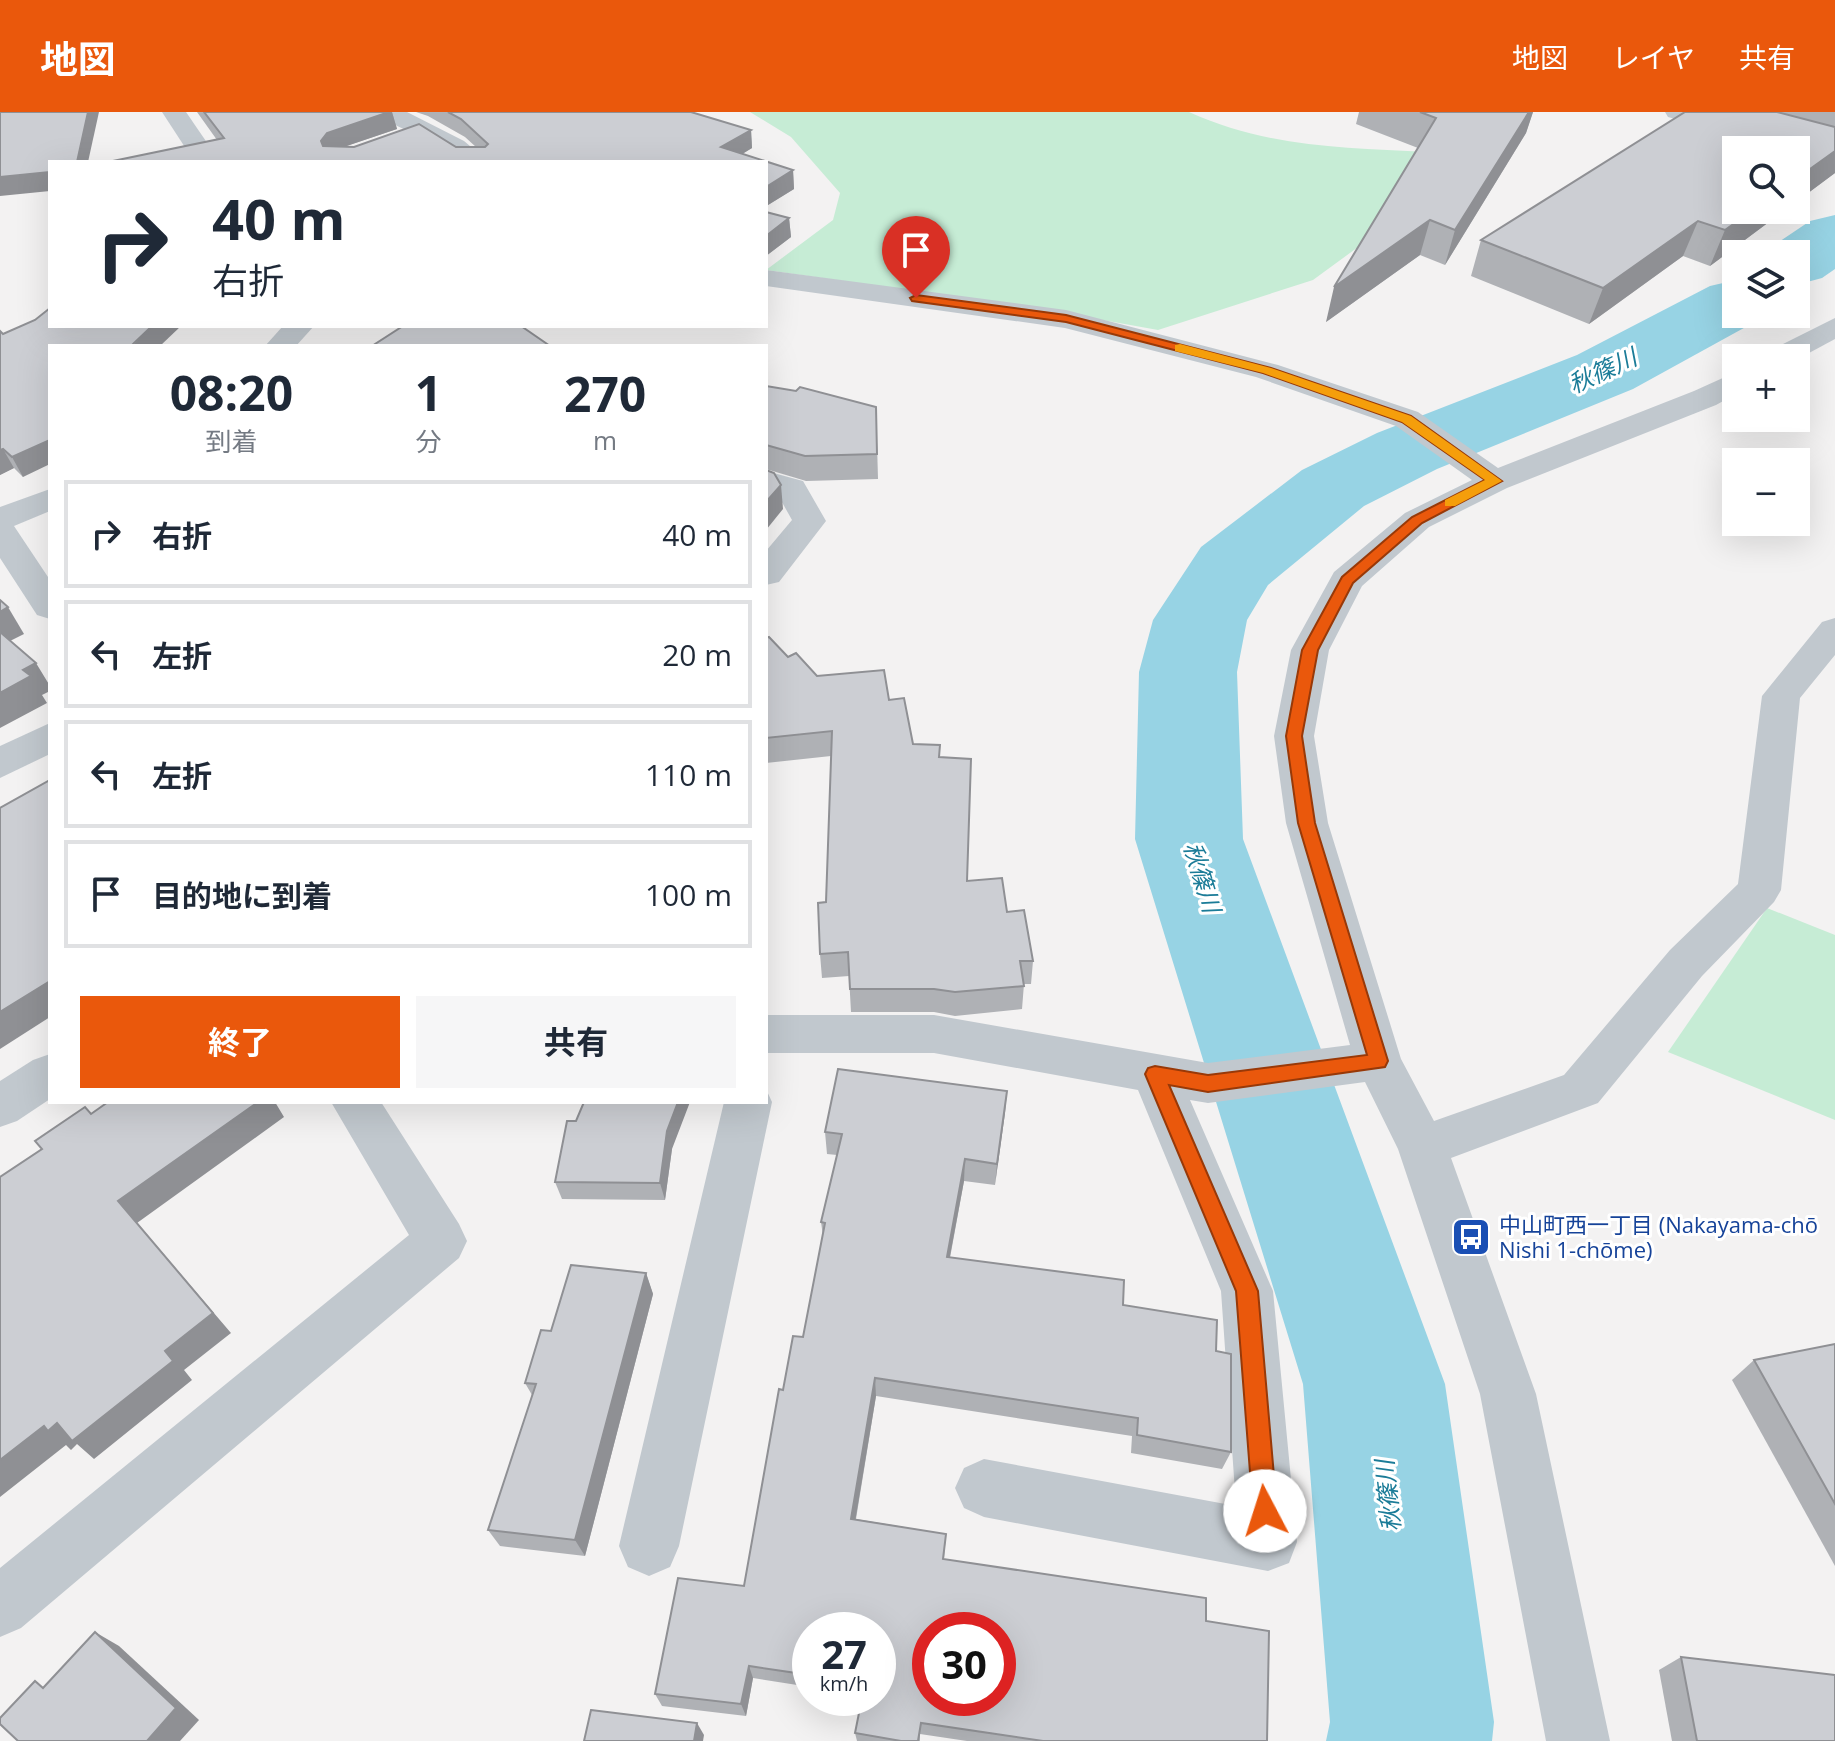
<!DOCTYPE html>
<html lang="ja">
<meta charset="utf-8">
<style>
:root{--surface:#fff;--page:#f6f6f7;--text:#1f2937;--muted:#747a83;--line:#e0e1e3;--accent:#ea580c}
body{margin:0;font-family:"Open Sans","Noto Sans JP",sans-serif;background:var(--page);color:var(--text);height:100vh;display:flex;flex-direction:column;font-size:30px;white-space:nowrap}
*{box-sizing:border-box;margin:0}
p{font-size:26px;color:var(--muted)}
.icon{flex:none;width:44px;height:44px;fill:none;stroke:currentColor;stroke-width:2;stroke-linecap:round;stroke-linejoin:round}
.map{position:relative;flex:1;overflow:hidden}
.panel{position:absolute;left:48px;top:232px;width:720px;height:760px;display:flex;flex-direction:column;background:var(--surface);border-radius:0px;box-shadow:0 8px 32px #0002}
.panel>*{flex:none}
.top-card{position:absolute;left:48px;top:48px;width:720px;height:168px;border-radius:0px;box-shadow:0 8px 32px #0002;background:#fff;color:var(--text);overflow:hidden}
.tools{position:absolute;left:1722px;top:24px;display:grid;gap:16px}
.tools a{display:grid;place-items:center;width:88px;height:88px;border-radius:0px;background:var(--surface);box-shadow:0 8px 32px #0002;font-size:40px}
.speed{position:absolute;left:792px;top:1500px;display:flex;gap:16px;font-size:40px;font-weight:700;text-align:center}
.speed>*{display:grid;place-content:center;width:104px;height:104px;border-radius:50%;background:var(--surface);box-shadow:0 8px 32px #0002;line-height:1}
.speed small{font-size:20px;font-weight:400}
.speed .limit{border:12px solid #d22;background:#fff;color:#111}
.pin{position:absolute;display:grid;place-items:center;width:68px;height:68px;color:#fff;margin:-82px -34px;border-radius:50% 50% 50% 0;rotate:-45deg;box-shadow:0 0 8px #0007}
.pin .icon{rotate:45deg}
.me{position:absolute;width:88px;margin:-44px;rotate:355deg;stroke-linejoin:round;filter:drop-shadow(0 0 6px #0008)}
.turn{display:flex;align-items:center;gap:28px;height:168px;padding:0 32px;font-size:36px}
.turn .icon{width:104px;height:104px;stroke-width:2.5}
.turn b{display:block;font-size:56px;line-height:68px}
.eta{display:flex;justify-content:space-evenly;align-items:center;height:136px;text-align:center}
.eta b{font-size:48px;font-weight:700;line-height:56px}
.action{display:flex;gap:16px;margin-top:auto;padding:16px 32px}
.action a{flex:1;height:92px;border-radius:0px;background:var(--accent);color:#fff;font-size:32px;font-weight:700;line-height:92px;text-align:center}
.action a+a{background:var(--page);color:var(--text)}
ul{padding:0;list-style:none}
li{display:flex;align-items:center;gap:24px;height:108px;margin:0 16px 12px;padding:0 16px;border:4px solid var(--line);border-radius:0px}
li div{flex:1}
li b{display:block;font-size:30px}
li em{font-style:normal}
header{display:flex;align-items:center;gap:48px;box-sizing:border-box;height:112px;padding:0 40px;background:var(--accent);color:#fff}
header strong{font-size:38px}
nav{display:flex;gap:44px;margin-inline-start:auto;font-size:28px}
.map>svg:first-child{display:block}
</style>
<header>
<strong>地図</strong>
<nav><a>地図</a><a>レイヤ</a><a>共有</a></nav>
</header>
<div class="map">
<svg width="1835" height="1629" viewBox="0 0 1835 1629">
<rect width="100%" height="100%" fill="#f3f2f2"/>
<g fill="#c6ecd5">
<path d="M 750,0 L 1189,0 C 1266,35 1344,36 1428,40 L 1380,119 L 1313,168 L 1158,218 L 1047,198 L 766,158 L 833,108 L 840,81 L 791,25 Z"/>
<path d="M 1767,796 L 1835,823 L 1835,1008 L 1668,940 Z"/>
</g>
<g fill="none" stroke-linecap="round" stroke-linejoin="round">
<g fill="#97d3e4" fill-rule="evenodd">
<path d="M 1835,103 L 1835,157 L 1822,166 L 1796,173 L 1796,142 L 1766,142 L 1770,136 L 1810,109 Z"/>
<path d="M 1736,168 L 1736,202 L 1765,202 L 1762,206 L 1633,277 L 1437,357 L 1364,394 L 1268,473 L 1247,508 L 1237,560 L 1243,727 L 1445,1272 L 1494,1610 L 1492,1629 L 1326,1629 L 1330,1610 L 1303,1272 L 1135,727 L 1139,560 L 1153,508 L 1201,435 L 1302,358 L 1377,321 L 1577,243 L 1710,174 Z"/>
</g>
<g fill="#c1c8ce" fill-rule="evenodd">
<path d="M 162,0 L 186,0 L 212,38 L 208,43 L 190,43 Z"/>
<path d="M 375,0 L 407,0 L 464,29 L 489,50 L 460,50 L 425,27 L 378,5 Z"/>
<path d="M 1665,0 L 1705,0 L 1835,35 L 1835,51 L 1668,5 Z"/>
<path d="M 766,158 L 1066,198 L 1278,253 L 1418,300 L 1498,356 L 1694,279 L 1736,260 L 1736,282 L 1716,293 L 1507,376 L 1429,415 L 1362,474 L 1329,538 L 1314,624 L 1328,711 L 1401,947 L 1434,1009 L 1564,963 L 1670,838 L 1738,772 L 1762,584 L 1822,510 L 1835,506 L 1835,543 L 1800,586 L 1781,778 L 1774,790 L 1702,864 L 1598,991 L 1451,1046 L 1536,1282 L 1610,1629 L 1546,1629 L 1480,1282 L 1398,1037 L 1365,970 L 1208,991 L 1190,988 L 1273,1179 L 1297,1430 L 1289,1451 L 1268,1459 L 984,1405 L 964,1396 L 955,1376 L 964,1356 L 984,1347 L 1236,1394 L 1221,1179 L 1138,978 L 934,941 L 766,941 L 766,903 L 934,903 L 1208,951 L 1350,933 L 1286,711 L 1274,624 L 1291,538 L 1334,460 L 1405,401 L 1472,368 L 1396,314 L 1256,265 L 1065,216 L 766,174 Z"/>
<path d="M 1835,206 L 1835,227 L 1796,248 L 1763,246 L 1767,240 Z"/>
<path d="M 283,214 L 314,214 L 296,234 L 265,234 Z"/>
<path d="M 766,359 L 803,369 L 826,409 L 779,470 L 766,473 L 766,439 L 792,408 L 778,383 L 766,379 Z"/>
<path d="M 50,377 L 50,399 L 14,414 L 50,468 L 50,507 L 37,503 L 0,446 L 0,395 Z"/>
<path d="M 50,611 L 50,642 L 0,666 L 0,634 Z"/>
<path d="M 50,942 L 50,987 L 17,1009 L 0,1015 L 0,969 L 33,948 Z"/>
<path d="M 766,977 L 772,990 L 679,1434 L 670,1455 L 649,1464 L 628,1455 L 619,1434 L 724,990 L 766,990 Z"/>
<path d="M 331,990 L 381,990 L 459,1112 L 467,1129 L 459,1146 L 21,1516 L 0,1525 L 0,1456 L 409,1123 Z"/>
</g>
</g>
<g fill="#afb1b5">
<path d="M 197,0 L 392,0 L 397,17 L 346,34 L 354,35 L 419,12 L 456,35 L 476,35 L 465,25 L 428,4 L 416,0 L 691,0 L 751,18 L 752,36 L 742,42 L 793,58 L 794,77 L 768,93 L 768,99 L 767,100 L 789,106 L 791,125 L 766,144 L 766,50 L 108,50 L 217,28 Z"/>
<path d="M 1359,0 L 1533,0 L 1526,21 L 1445,153 L 1420,143 L 1326,210 L 1418,36 L 1356,12 Z"/>
<path d="M 1685,0 L 1835,0 L 1835,61 L 1796,90 L 1796,38 L 1736,98 L 1785,98 L 1710,154 L 1683,144 L 1589,212 L 1471,164 L 1481,128 Z"/>
<path d="M 0,219 L 3,222 L 50,234 L 23,365 L 14,356 L 0,363 Z"/>
<path d="M 766,274 L 876,295 L 878,367 L 806,369 L 766,357 Z"/>
<path d="M 766,526 L 788,545 L 817,564 L 889,588 L 913,632 L 940,633 L 939,645 L 967,769 L 1007,800 L 1033,849 L 1031,872 L 1024,872 L 1022,897 L 955,904 L 934,900 L 851,900 L 849,864 L 822,866 L 820,842 L 826,790 L 831,644 L 766,651 Z"/>
<path d="M 1007,979 L 995,1073 L 964,1069 L 950,1146 L 1123,1193 L 1216,1239 L 1231,1340 L 1222,1357 L 1131,1341 L 1132,1324 L 876,1284 L 856,1407 L 946,1422 L 944,1447 L 1206,1509 L 1267,1629 L 967,1629 L 920,1622 L 920,1629 L 857,1629 L 855,1621 L 878,1518 L 810,1518 L 810,1575 L 753,1566 L 746,1604 L 662,1594 L 655,1582 L 744,1474 L 783,1278 L 803,1225 L 823,1124 L 821,1110 L 837,1043 L 827,1042 L 825,1020 Z"/>
<path d="M 576,1009 L 672,1037 L 665,1088 L 562,1087 L 555,1070 Z"/>
<path d="M 646,1161 L 653,1182 L 585,1444 L 500,1434 L 488,1418 L 532,1283 L 525,1271 Z"/>
<path d="M 1835,1232 L 1835,1454 L 1732,1268 L 1754,1248 Z"/>
<path d="M 1681,1545 L 1835,1629 L 1672,1629 L 1659,1558 Z"/>
</g>
<g fill="#8f9094">
<path d="M 88,0 L 99,0 L 88,50 L 77,50 Z"/>
<path d="M 389,0 L 392,0 L 397,17 L 332,39 L 326,47 L 321,29 L 327,21 Z"/>
<path d="M 1529,0 L 1533,0 L 1526,21 L 1445,153 L 1455,118 Z"/>
<path d="M 751,18 L 752,36 L 729,50 L 721,35 Z"/>
<path d="M 1835,39 L 1835,61 L 1796,90 L 1796,67 Z"/>
<path d="M 793,58 L 794,77 L 768,93 L 768,99 L 766,100 L 766,75 Z"/>
<path d="M 50,60 L 50,79 L 0,84 L 0,65 Z"/>
<path d="M 1753,98 L 1785,98 L 1710,154 L 1725,118 Z"/>
<path d="M 789,106 L 791,125 L 766,144 L 766,124 Z"/>
<path d="M 1430,108 L 1420,143 L 1326,210 L 1334,175 Z"/>
<path d="M 1698,109 L 1683,144 L 1589,212 L 1603,176 Z"/>
<path d="M 152,214 L 181,214 L 160,234 L 132,234 Z"/>
<path d="M 50,328 L 50,352 L 23,365 L 12,345 Z"/>
<path d="M 3,337 L 14,356 L 0,363 L 0,338 Z"/>
<path d="M 781,373 L 783,397 L 766,418 L 766,390 Z"/>
<path d="M 8,495 L 24,522 L 2,533 L 0,530 L 0,500 Z"/>
<path d="M 36,551 L 50,574 L 50,579 L 42,583 L 47,591 L 0,616 L 0,581 L 23,558 Z"/>
<path d="M 50,869 L 50,905 L 0,937 L 0,900 Z"/>
<path d="M 1007,979 L 1005,1001 L 995,1073 L 997,1052 Z"/>
<path d="M 258,990 L 275,990 L 284,1005 L 137,1111 L 231,1221 L 184,1258 L 192,1268 L 94,1347 L 77,1332 L 71,1338 L 66,1333 L 0,1385 L 0,1348 L 44,1314 L 57,1311 L 165,1239 L 118,1089 Z"/>
<path d="M 678,990 L 690,990 L 672,1037 L 665,1088 L 660,1071 L 667,1019 Z"/>
<path d="M 965,1047 L 964,1069 L 946,1165 L 947,1145 Z"/>
<path d="M 646,1161 L 653,1182 L 585,1444 L 575,1428 Z"/>
<path d="M 875,1266 L 876,1284 L 853,1422 L 851,1407 Z"/>
<path d="M 95,1520 L 119,1534 L 199,1608 L 180,1629 L 147,1629 Z"/>
<path d="M 749,1554 L 753,1566 L 746,1604 L 741,1592 Z"/>
<path d="M 697,1611 L 704,1623 L 703,1629 L 694,1629 Z"/>
</g>
<g fill="#ccced3" stroke="#8f9094" stroke-width="2" fill-rule="evenodd">
<path d="M 0,0 L 88,0 L 77,50 L 50,50 L 50,60 L 0,65 Z"/>
<path d="M 204,0 L 389,0 L 327,21 L 321,29 L 323,34 L 354,35 L 419,12 L 456,35 L 485,35 L 488,32 L 461,7 L 448,0 L 691,0 L 751,18 L 721,35 L 793,58 L 766,75 L 766,50 L 108,50 L 224,26 Z"/>
<path d="M 1420,0 L 1529,0 L 1455,118 L 1430,108 L 1334,175 L 1436,6 Z"/>
<path d="M 1685,0 L 1777,0 L 1835,15 L 1835,39 L 1796,67 L 1796,38 L 1736,38 L 1736,98 L 1753,98 L 1725,118 L 1698,109 L 1603,176 L 1481,128 Z"/>
<path d="M 766,100 L 789,106 L 766,124 Z"/>
<path d="M 50,196 L 50,214 L 152,214 L 132,233 L 133,234 L 50,234 L 50,328 L 12,345 L 3,337 L 0,338 L 0,219 L 3,222 L 35,208 Z"/>
<path d="M 403,214 L 521,214 L 550,234 L 372,234 Z"/>
<path d="M 766,274 L 796,279 L 800,275 L 876,295 L 877,342 L 805,344 L 766,333 Z"/>
<path d="M 766,358 L 774,361 L 781,373 L 766,390 Z"/>
<path d="M 0,488 L 8,495 L 0,500 Z"/>
<path d="M 0,520 L 36,551 L 23,558 L 31,564 L 0,581 Z"/>
<path d="M 769,525 L 788,545 L 796,541 L 817,564 L 884,558 L 889,588 L 904,586 L 913,632 L 940,633 L 939,645 L 971,647 L 967,769 L 1002,766 L 1007,800 L 1024,798 L 1033,849 L 1020,849 L 1024,874 L 955,880 L 934,877 L 850,877 L 848,840 L 820,842 L 818,791 L 826,790 L 832,619 L 766,626 L 766,526 Z"/>
<path d="M 50,668 L 50,869 L 0,900 L 0,696 Z"/>
<path d="M 838,957 L 1007,979 L 997,1052 L 965,1047 L 947,1145 L 1124,1168 L 1123,1193 L 1217,1208 L 1216,1239 L 1231,1242 L 1231,1340 L 1137,1323 L 1138,1306 L 875,1266 L 851,1407 L 946,1422 L 943,1447 L 1206,1486 L 1206,1509 L 1269,1519 L 1267,1629 L 1043,1629 L 921,1611 L 918,1629 L 901,1629 L 855,1621 L 862,1586 L 878,1586 L 878,1518 L 810,1518 L 810,1563 L 749,1554 L 741,1592 L 655,1582 L 678,1466 L 744,1474 L 779,1277 L 783,1278 L 793,1224 L 803,1225 L 825,1111 L 821,1110 L 842,1022 L 825,1020 ZM 930,1518 L 998,1518 L 998,1586 L 930,1586 Z"/>
<path d="M 108,990 L 258,990 L 118,1089 L 213,1201 L 165,1239 L 173,1249 L 72,1329 L 57,1311 L 48,1319 L 44,1314 L 0,1348 L 0,1065 L 42,1037 L 35,1029 L 85,995 L 91,1002 Z"/>
<path d="M 584,990 L 678,990 L 667,1019 L 660,1071 L 555,1070 L 567,1009 L 576,1009 Z"/>
<path d="M 571,1153 L 646,1161 L 575,1428 L 488,1418 L 536,1272 L 525,1271 L 541,1218 L 551,1219 Z"/>
<path d="M 1835,1232 L 1835,1392 L 1754,1248 Z"/>
<path d="M 95,1520 L 176,1596 L 147,1629 L 18,1629 L 0,1612 L 0,1606 L 35,1569 L 43,1576 Z"/>
<path d="M 1681,1545 L 1835,1563 L 1835,1629 L 1697,1629 Z"/>
<path d="M 591,1598 L 697,1611 L 694,1629 L 584,1629 Z"/>
</g>
<path fill="#ea580c" stroke="#983908" stroke-width="2" d="M 916,183 L 1066,203 L 1271,256 L 1411,304 L 1502,369 L 1422,411 L 1353,471 L 1318,538 L 1302,624 L 1315,711 L 1388,949 L 1385,955 L 1208,980 L 1169,973 L 1258,1179 L 1277,1399 L 1274,1408 L 1265,1411 L 1257,1408 L 1253,1399 L 1236,1179 L 1145,962 L 1148,956 L 1155,954 L 1208,963 L 1367,943 L 1298,711 L 1286,624 L 1302,538 L 1342,465 L 1412,405 L 1485,368 L 1402,310 L 1263,261 L 1066,210 L 912,189 L 910,186 Z"/>
<path fill="#f59e0b" d="M 1180,232 L 1271,256 L 1411,304 L 1502,369 L 1455,394 L 1445,394 L 1445,388 L 1485,368 L 1402,310 L 1263,261 L 1175,239 L 1175,233 Z"/>
<defs>
<g id="bus-square" transform="scale(2)"><rect x="-9" y="-9" width="18" height="18" rx="4" fill="#1a4fb4" stroke="#fff"/><path d="M-5-6H5V4H4V6H2V4H-2V6H-4V4H-5ZM-3.5-4V0h7V-4ZM-3.5 1.2v1.5H-2V1.2ZM2 1.2v1.5H3.5V1.2Z" fill="#fff"/></g>
</defs>
<g fill-rule="evenodd">
<use href="#bus-square" x="1471" y="1125"/>
</g>
<g text-anchor="middle" dominant-baseline="central" stroke-width="6" stroke-linejoin="round" paint-order="stroke">
<g font-size="22" fill="#164399" stroke="#fff" text-anchor="start">
<text x="1499" y="1112">中山町西一丁目 (Nakayama-chō<tspan x="1499" dy="25">Nishi 1-chōme)</tspan></text>
</g>
<g font-size="24" font-style="italic" fill="#1b7c98" stroke="#fff">
<text transform="translate(1602 258) rotate(-25)">秋篠川</text>
<text transform="translate(1203 765) rotate(73)">秋篠川</text>
<text transform="translate(1387 1384) rotate(-96)">秋篠川</text>
</g>
</g>
</svg>
<div class="tools">
<a><svg class="icon" aria-label="search" viewBox="0 0 24 24"><circle cx="10" cy="10" r="6"/><path d="M15 15l6 6"/></svg></a>
<a><svg class="icon" aria-label="layers" viewBox="0 0 24 24"><path d="M12 4l9 5-9 5-9-5zM3 14l9 5 9-5"/></svg></a>
<a>+</a>
<a>−</a>
</div>
<div class="speed"><div>27<small>km/h</small></div><div class="limit">30</div></div>
<div class="pin" style="left:916px;top:186px;background:#d93025"><svg class="icon" aria-label="arrive" viewBox="0 0 24 24"><path d="M6 21V4h12l-3 4 3 4H6"/></svg></div>
<svg class="me" style="left:1265px;top:1399px" viewBox="-20 -20 40 40"><circle r="19" fill="#fff"/><path d="M0-13L10 11 0 6-10 11z" fill="#ea580c"/></svg>
<div class="top-card">
<div class="turn"><svg class="icon" aria-label="right" viewBox="0 0 24 24"><path d="M7 20v-9h11M14 6l5 5-5 5"/></svg><div><b>40 m</b>右折</div></div>
</div>
<section class="panel">
<div class="eta">
<div><b>08:20</b><p>到着</p></div>
<div><b>1</b><p>分</p></div>
<div><b>270</b><p>m</p></div>
</div>
<ul>
<li><svg class="icon" aria-label="right" viewBox="0 0 24 24"><path d="M7 20v-9h11M14 6l5 5-5 5"/></svg><div><b>右折</b></div><em>40 m</em></li>
<li><svg class="icon" aria-label="left" viewBox="0 0 24 24"><path d="M17 20v-9H6M10 6l-5 5 5 5"/></svg><div><b>左折</b></div><em>20 m</em></li>
<li><svg class="icon" aria-label="left" viewBox="0 0 24 24"><path d="M17 20v-9H6M10 6l-5 5 5 5"/></svg><div><b>左折</b></div><em>110 m</em></li>
<li><svg class="icon" aria-label="arrive" viewBox="0 0 24 24"><path d="M6 21V4h12l-3 4 3 4H6"/></svg><div><b>目的地に到着</b></div><em>100 m</em></li>
</ul>
<div class="action"><a>終了</a><a>共有</a></div>
</section>
</div>
